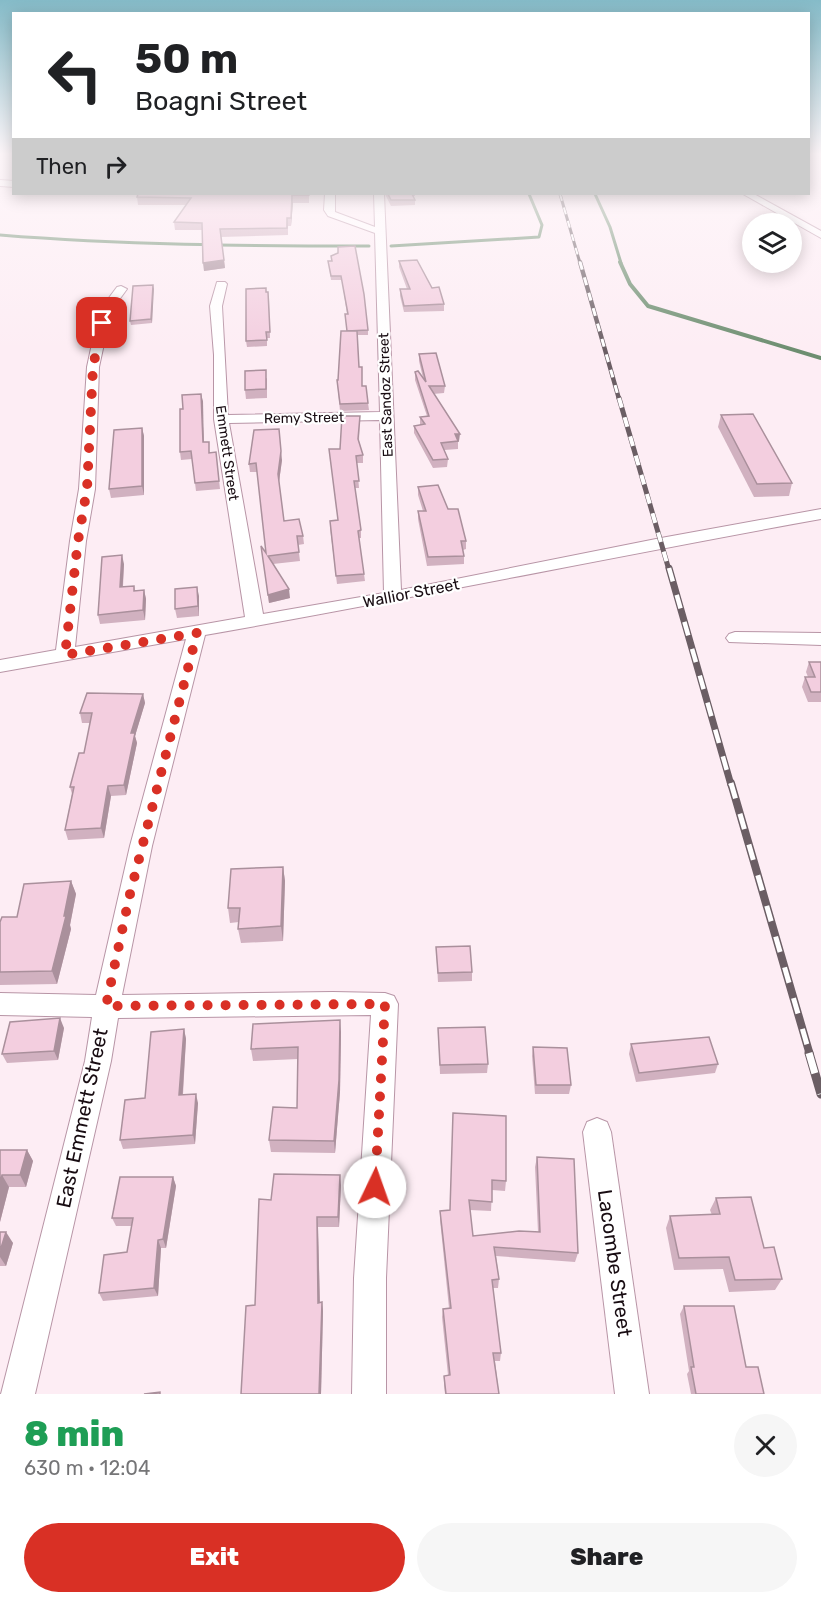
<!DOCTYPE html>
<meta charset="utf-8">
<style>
:root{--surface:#fff;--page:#f6f6f6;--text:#202124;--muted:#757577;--accent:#d93025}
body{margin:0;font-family:Rubik,sans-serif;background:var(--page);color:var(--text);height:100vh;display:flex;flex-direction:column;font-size:22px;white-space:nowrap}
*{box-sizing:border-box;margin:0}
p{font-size:20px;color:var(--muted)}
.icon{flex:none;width:33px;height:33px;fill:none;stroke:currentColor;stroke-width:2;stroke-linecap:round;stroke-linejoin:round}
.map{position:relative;height:1394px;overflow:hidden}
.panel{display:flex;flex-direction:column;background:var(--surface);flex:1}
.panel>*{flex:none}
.banner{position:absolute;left:12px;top:12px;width:798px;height:183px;border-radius:0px;box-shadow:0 3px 15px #0003;background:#fff;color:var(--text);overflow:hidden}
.controls{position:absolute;left:742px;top:213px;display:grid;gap:12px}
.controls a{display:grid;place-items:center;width:60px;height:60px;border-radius:50%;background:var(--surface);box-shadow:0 3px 15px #0003;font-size:30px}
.pin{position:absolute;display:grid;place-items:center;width:51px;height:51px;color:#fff;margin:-26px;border-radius:12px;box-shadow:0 3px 9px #0006}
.me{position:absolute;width:66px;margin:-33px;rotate:3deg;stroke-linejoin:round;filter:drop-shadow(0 0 4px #0008)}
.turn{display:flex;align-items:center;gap:21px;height:126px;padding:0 24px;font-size:27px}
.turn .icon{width:78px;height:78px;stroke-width:2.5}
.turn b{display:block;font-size:42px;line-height:51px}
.then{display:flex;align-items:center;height:57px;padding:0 24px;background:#0003;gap:12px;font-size:22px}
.round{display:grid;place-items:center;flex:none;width:63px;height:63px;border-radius:32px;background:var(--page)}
.summary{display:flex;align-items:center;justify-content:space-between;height:102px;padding:0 24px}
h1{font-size:36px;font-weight:800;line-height:45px;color:#1e9e55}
.action{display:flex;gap:12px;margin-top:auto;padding:12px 24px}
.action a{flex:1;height:69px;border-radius:36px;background:var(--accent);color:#fff;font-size:24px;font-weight:800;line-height:69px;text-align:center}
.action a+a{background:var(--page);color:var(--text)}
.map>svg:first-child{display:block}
</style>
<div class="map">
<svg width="821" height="1394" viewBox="0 0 821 1394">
<rect width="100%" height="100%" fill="#fdedf4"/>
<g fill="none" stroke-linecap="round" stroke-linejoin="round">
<g stroke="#6d8e70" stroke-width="3">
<path d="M 595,194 L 610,227 L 621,263"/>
<path d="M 0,235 C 123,245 246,246 369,246"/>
<path d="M 391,246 L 539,237 L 542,225 L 529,194"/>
</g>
<path stroke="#6d8e70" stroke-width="4" d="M 620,262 L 630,284 L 648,306 L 821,358"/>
<g stroke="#b895a6" stroke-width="2">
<g id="minor">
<path d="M 0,180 L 14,181 L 14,187 L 0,186 Z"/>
<path d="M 325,194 L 335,194 L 335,212 L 375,227 L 374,194 L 384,194 L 401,590 L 661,538 L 821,509 L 821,519 C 616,556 410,599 205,635 L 152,846 L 122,995 L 333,992 L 385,993 L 394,996 L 398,1004 L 386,1278 L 386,1394 L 352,1394 L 354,1278 L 371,1015 L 118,1018 L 111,1061 L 35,1394 L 1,1394 L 85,1061 L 92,1017 L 0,1015 L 0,993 L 96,995 L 130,846 L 186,639 L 0,672 L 0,660 L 56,650 L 70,541 L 79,489 L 87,367 L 99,311 L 117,287 L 121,286 L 127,289 L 111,311 L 99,367 L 95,489 L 86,541 L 75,647 L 245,617 L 214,419 L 214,355 L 210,306 L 217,282 L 225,282 L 227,284 L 222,306 L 228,415 L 380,412 L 375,233 L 328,216 L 324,210 ZM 380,420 L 384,593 L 263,614 L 229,423 Z"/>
<path d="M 743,194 L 754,194 L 821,231 L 821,238 Z"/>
<path d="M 735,632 L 821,633 L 821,645 L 729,642 L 726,638 L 729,634 Z"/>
<path d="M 597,1118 L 607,1122 L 611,1132 L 649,1394 L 615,1394 L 583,1132 L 587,1122 Z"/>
</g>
</g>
<use href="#minor" fill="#fff" fill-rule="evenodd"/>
<g stroke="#6b5e64" stroke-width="3">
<path id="rail-far5" d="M 560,194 L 580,263"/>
</g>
<g stroke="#6b5e64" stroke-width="4.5">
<path id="rail-far4" d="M 580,262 L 619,399"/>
</g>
<g stroke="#6b5e64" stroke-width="5">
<path id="rail-far3" d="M 619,398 L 669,570"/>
</g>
<g stroke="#6b5e64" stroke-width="7">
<path id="rail-far2" d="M 669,568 L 731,785"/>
</g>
<g stroke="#6b5e64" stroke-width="8">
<path id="rail-far1" d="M 731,783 L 810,1055"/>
</g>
<g stroke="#6b5e64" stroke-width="9">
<path id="rail" d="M 809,1053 L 821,1094"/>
</g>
<use href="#rail-far5" stroke="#fff" stroke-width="2" stroke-dasharray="7" stroke-linecap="butt"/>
<use href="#rail-far4" stroke="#fff" stroke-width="3" stroke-dasharray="8" stroke-linecap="butt"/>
<use href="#rail-far3" stroke="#fff" stroke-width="4" stroke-dasharray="10" stroke-linecap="butt"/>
<use href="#rail-far2" stroke="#fff" stroke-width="4.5" stroke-dasharray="14" stroke-linecap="butt"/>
<use href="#rail-far1" stroke="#fff" stroke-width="5" stroke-dasharray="16" stroke-linecap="butt"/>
<use href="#rail" stroke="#fff" stroke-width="7" stroke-dasharray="21" stroke-linecap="butt"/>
</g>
<g fill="#d1b1c0">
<path d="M 138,194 L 309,194 L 309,203 L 293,203 L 291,226 L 288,226 L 288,235 L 221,237 L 225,268 L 204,271 L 203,230 L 175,230 L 174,222 L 186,205 L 138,205 L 137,197 Z"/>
<path d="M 385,194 L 415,194 L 415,196 L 413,196 L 415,200 L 415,205 L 391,206 Z"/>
<path d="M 338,253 L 368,330 L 368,335 L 357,335 L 359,367 L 362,386 L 368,403 L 369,410 L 340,411 L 337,380 L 338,380 L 347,331 L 345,314 L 347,314 L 342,280 L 331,280 L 329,266 L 331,261 L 331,256 Z"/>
<path d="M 399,261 L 432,288 L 444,304 L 444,311 L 404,312 L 400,296 L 400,289 L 407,289 L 399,267 Z"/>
<path d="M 153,285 L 152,323 L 131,325 L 130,321 Z"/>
<path d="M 266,292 L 269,298 L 270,338 L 267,338 L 267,346 L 247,347 L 246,341 Z"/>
<path d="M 419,354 L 445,386 L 444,393 L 433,394 L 459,441 L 458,442 L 458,449 L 444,450 L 448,459 L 447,467 L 433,468 L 414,433 L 414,426 L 420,425 L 420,417 L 427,416 L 415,380 L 415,372 L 423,378 L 419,361 Z"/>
<path d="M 267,378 L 267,398 L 246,399 L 245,390 Z"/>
<path d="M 201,394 L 204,442 L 210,453 L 216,452 L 220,489 L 196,491 L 192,459 L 181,460 L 180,452 L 183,409 Z"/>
<path d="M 721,415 L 792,483 L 789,496 L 754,497 L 718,427 Z"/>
<path d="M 360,416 L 359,441 L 363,455 L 363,463 L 357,463 L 359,488 L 355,488 L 361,530 L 361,538 L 359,538 L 364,574 L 365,581 L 337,584 L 330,528 L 338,520 L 329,449 L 340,449 Z"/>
<path d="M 142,428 L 144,436 L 144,495 L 111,498 L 109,489 Z"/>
<path d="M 282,460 L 279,481 L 284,521 L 303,536 L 304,544 L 298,545 L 300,561 L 273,564 L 290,598 L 269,603 L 261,546 L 266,553 L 257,472 L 250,472 L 249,464 Z"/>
<path d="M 418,487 L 448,509 L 466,541 L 466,549 L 463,550 L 464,556 L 464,564 L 427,566 L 418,519 L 418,511 L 423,511 L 418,495 Z"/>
<path d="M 124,564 L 123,587 L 134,586 L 135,590 L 144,590 L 146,599 L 145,620 L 100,624 L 98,615 Z"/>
<path d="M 199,596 L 199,616 L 177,618 L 175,609 Z"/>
<path d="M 809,662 L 821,662 L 821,702 L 808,702 L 802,687 L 805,677 L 808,677 L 806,672 Z"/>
<path d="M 143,694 L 145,703 L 135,736 L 137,743 L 126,795 L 111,796 L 104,838 L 68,840 L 65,830 L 72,794 L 70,787 L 84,753 L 90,723 L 82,723 L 80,713 Z"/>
<path d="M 283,867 L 285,881 L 283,941 L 241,943 L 238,929 L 239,922 L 230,923 L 228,908 Z"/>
<path d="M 71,881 L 76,894 L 70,925 L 71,929 L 57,984 L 0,985 L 0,922 L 17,917 Z"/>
<path d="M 436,947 L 472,972 L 472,981 L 438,982 Z"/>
<path d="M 64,1028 L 58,1060 L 7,1063 L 2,1054 Z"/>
<path d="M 438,1028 L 488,1064 L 487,1073 L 440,1074 Z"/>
<path d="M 184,1029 L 186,1039 L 183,1095 L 198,1103 L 195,1144 L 123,1149 L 120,1140 L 145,1098 Z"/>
<path d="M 341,1032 L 340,1092 L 335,1153 L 271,1152 L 269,1140 L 297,1108 L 298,1059 L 253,1061 L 251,1049 Z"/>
<path d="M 631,1044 L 718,1064 L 715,1073 L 636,1082 L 629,1054 Z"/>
<path d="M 533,1047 L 571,1085 L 569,1094 L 535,1094 L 532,1056 Z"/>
<path d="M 453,1113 L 506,1181 L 505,1191 L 492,1190 L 491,1211 L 470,1210 L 473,1236 L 538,1232 L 535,1167 L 537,1157 L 578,1253 L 575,1262 L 496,1256 L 499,1279 L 498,1288 L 493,1288 L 501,1353 L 500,1361 L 495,1361 L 499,1394 L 445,1394 L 444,1384 L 444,1376 L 448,1375 L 442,1317 L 443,1309 L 449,1308 L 440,1220 L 440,1211 L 450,1210 Z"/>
<path d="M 0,1150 L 27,1150 L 33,1161 L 26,1187 L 9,1187 L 0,1222 Z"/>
<path d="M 173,1177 L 176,1186 L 166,1248 L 161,1248 L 158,1296 L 103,1301 L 99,1293 L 127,1252 L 132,1226 L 116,1226 L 112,1218 Z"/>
<path d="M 341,1185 L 339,1227 L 318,1227 L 320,1302 L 322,1302 L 323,1311 L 321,1394 L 241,1394 L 271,1200 Z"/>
<path d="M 716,1198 L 764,1248 L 782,1279 L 775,1290 L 729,1292 L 723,1269 L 674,1270 L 666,1228 L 670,1216 L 712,1215 L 710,1210 Z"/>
<path d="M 0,1232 L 13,1243 L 6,1266 L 0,1266 Z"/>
<path d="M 684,1306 L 746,1367 L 764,1394 L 691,1394 L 687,1374 L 689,1371 L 680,1314 Z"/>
</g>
<g fill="#aa909c">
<path d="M 292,195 L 293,203 L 291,226 L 291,218 Z"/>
<path d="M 220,229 L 225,268 L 204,271 L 203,263 Z"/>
<path d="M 153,285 L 154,289 L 152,323 L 151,319 Z"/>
<path d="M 201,394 L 203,401 L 204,450 L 203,442 Z"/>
<path d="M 142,428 L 144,436 L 144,495 L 142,486 Z"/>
<path d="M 455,434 L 460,434 L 459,441 L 455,442 Z"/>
<path d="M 281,451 L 282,460 L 279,482 L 278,474 Z"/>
<path d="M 122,555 L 124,564 L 122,596 L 120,587 Z"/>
<path d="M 197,587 L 199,596 L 199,616 L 198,606 Z"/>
<path d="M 289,589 L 290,598 L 269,603 L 268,595 Z"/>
<path d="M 144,590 L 146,599 L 145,620 L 143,610 Z"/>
<path d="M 143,694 L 145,703 L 135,736 L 137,743 L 126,795 L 124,785 L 131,733 Z"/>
<path d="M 108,786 L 111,796 L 104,838 L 101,828 Z"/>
<path d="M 283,867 L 285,881 L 283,941 L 281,926 Z"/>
<path d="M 71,881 L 76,894 L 70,925 L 71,929 L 57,984 L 52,971 Z"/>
<path d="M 60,1018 L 64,1028 L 58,1060 L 54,1051 Z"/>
<path d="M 340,1020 L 341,1032 L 340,1092 L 335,1153 L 334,1141 Z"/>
<path d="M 184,1029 L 186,1039 L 182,1104 L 179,1095 Z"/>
<path d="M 196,1094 L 198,1103 L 195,1144 L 193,1135 Z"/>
<path d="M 27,1150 L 33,1161 L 26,1187 L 20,1175 Z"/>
<path d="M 2,1175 L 9,1187 L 0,1222 L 0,1184 Z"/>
<path d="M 340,1175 L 341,1185 L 339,1227 L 338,1217 Z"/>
<path d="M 173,1177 L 176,1186 L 166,1248 L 163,1239 Z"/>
<path d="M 317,1217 L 318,1227 L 320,1311 L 318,1303 Z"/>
<path d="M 6,1232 L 13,1243 L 6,1266 L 0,1257 L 0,1251 Z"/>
<path d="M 158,1240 L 161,1248 L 158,1296 L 154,1288 Z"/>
<path d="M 322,1302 L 323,1311 L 321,1394 L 319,1394 Z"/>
</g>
<g fill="#f3cedf" stroke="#aa909c" stroke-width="1.5">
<path d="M 138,194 L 309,194 L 309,195 L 292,195 L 291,218 L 287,218 L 287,228 L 220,229 L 224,260 L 203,263 L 202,223 L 174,222 L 191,198 L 137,197 Z"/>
<path d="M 388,194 L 412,194 L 415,200 L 391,200 Z"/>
<path d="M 355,246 L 364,294 L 368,330 L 347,331 L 345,314 L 348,314 L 341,276 L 331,276 L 328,261 L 332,261 L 331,256 L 338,253 L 338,247 Z"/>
<path d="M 417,260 L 432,288 L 439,287 L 444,304 L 404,306 L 400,289 L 410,289 L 399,261 Z"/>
<path d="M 153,285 L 151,319 L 130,321 L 133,286 Z"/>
<path d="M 266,288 L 266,292 L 268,292 L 270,332 L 266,332 L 267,340 L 246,341 L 246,289 Z"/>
<path d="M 341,331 L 357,331 L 359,367 L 362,367 L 362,386 L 366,386 L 368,403 L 340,404 L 337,380 L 338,380 Z"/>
<path d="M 436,353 L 445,386 L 429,386 L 460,434 L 455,434 L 458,441 L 441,443 L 448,459 L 433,460 L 414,426 L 425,424 L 420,417 L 429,416 L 415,372 L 418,371 L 426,382 L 419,354 Z"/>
<path d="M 266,370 L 266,389 L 245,390 L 245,371 Z"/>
<path d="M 201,394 L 203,442 L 209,442 L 209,453 L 216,452 L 219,481 L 195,483 L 191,451 L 180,452 L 180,409 L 183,409 L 182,395 Z"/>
<path d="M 753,414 L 792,483 L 757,484 L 721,415 Z"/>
<path d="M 342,416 L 360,416 L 358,439 L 363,455 L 356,456 L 359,481 L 354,481 L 361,530 L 358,531 L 364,574 L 336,576 L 330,521 L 338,520 L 329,449 L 340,449 Z"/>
<path d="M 142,428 L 142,486 L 109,489 L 114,430 Z"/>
<path d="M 279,429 L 281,451 L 278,474 L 284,521 L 299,519 L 303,536 L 297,536 L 299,552 L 268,556 L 289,589 L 268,595 L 261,546 L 266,553 L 256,463 L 249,464 L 254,430 Z"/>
<path d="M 438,485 L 448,509 L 458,509 L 466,541 L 461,541 L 464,556 L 428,557 L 418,511 L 426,511 L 418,487 Z"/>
<path d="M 122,555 L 120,587 L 134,586 L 134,591 L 144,590 L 143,610 L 98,615 L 102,557 Z"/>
<path d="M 197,587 L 198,606 L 175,609 L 175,589 Z"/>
<path d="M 809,662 L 821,662 L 821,692 L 811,692 L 805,677 L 815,677 Z"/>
<path d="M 87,693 L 143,694 L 131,733 L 135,733 L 124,785 L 108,786 L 101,828 L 65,830 L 74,787 L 70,787 L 79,753 L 84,753 L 92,713 L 80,713 Z"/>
<path d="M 283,867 L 281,926 L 238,929 L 240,908 L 228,908 L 231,869 Z"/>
<path d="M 71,881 L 64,916 L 66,916 L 52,971 L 0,972 L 0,922 L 2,917 L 17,917 L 24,884 Z"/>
<path d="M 470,946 L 472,972 L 438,973 L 436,947 Z"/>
<path d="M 60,1018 L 54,1051 L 2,1054 L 10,1022 Z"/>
<path d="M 340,1020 L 339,1080 L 334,1141 L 269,1140 L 273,1107 L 297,1108 L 298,1047 L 251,1049 L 253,1024 Z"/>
<path d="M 485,1027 L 488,1064 L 440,1065 L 438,1028 Z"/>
<path d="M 184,1029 L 179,1095 L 196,1094 L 193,1135 L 120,1140 L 125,1100 L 145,1098 L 151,1032 Z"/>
<path d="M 709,1037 L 718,1064 L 639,1073 L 631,1044 Z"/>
<path d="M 533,1047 L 567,1048 L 571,1085 L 536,1085 Z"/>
<path d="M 453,1113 L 506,1116 L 506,1181 L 492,1180 L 492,1202 L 469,1200 L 473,1236 L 519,1231 L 540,1232 L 537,1157 L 574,1159 L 578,1253 L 494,1247 L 499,1279 L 492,1280 L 501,1353 L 493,1353 L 499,1394 L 446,1394 L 444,1376 L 450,1375 L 443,1309 L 451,1308 L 440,1211 L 450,1210 Z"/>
<path d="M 0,1150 L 27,1150 L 20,1175 L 2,1175 L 0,1184 Z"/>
<path d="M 274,1174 L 340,1175 L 338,1217 L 317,1217 L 318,1303 L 322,1302 L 319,1394 L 241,1394 L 246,1306 L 255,1305 L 259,1199 L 271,1200 Z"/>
<path d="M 120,1177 L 173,1177 L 163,1239 L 158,1240 L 154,1288 L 99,1293 L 104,1255 L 127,1252 L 133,1218 L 112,1218 Z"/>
<path d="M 751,1197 L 764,1248 L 774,1247 L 782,1279 L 735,1280 L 729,1257 L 679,1258 L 670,1216 L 720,1214 L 716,1198 Z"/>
<path d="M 0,1232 L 6,1232 L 0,1251 Z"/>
<path d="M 684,1306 L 734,1306 L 746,1367 L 758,1367 L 764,1394 L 696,1394 L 691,1367 L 694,1367 Z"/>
<path d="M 160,1392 L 160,1394 L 144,1394 Z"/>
</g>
<linearGradient id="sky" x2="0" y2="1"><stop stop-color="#85bbc8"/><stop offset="0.44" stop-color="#fef7fa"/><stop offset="1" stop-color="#fef7fa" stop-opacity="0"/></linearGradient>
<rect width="821" height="350" fill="url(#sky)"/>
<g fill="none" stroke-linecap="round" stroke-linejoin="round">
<path stroke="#d93025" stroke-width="10" stroke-dasharray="0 18" d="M 102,323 L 93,367 L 87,489 L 78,541 L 65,655 L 197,633 L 129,898 L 106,1006 L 385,1004 L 375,1187"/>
</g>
<g text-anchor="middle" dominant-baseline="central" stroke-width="4.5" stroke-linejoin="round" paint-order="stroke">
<g font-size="14" fill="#180c12" stroke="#fff">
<text transform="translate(386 395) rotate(-92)">East Sandoz Street</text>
<text transform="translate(304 418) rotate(-1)">Remy Street</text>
<text transform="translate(227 453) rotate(82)">Emmett Street</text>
</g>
<g font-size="16" fill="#180c12" stroke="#fff">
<text transform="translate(411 593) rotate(-11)">Wallior Street</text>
</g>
<g font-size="20" fill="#180c12" stroke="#fff">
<text transform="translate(82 1118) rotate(-78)">East Emmett Street</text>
<text transform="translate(615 1263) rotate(82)">Lacombe Street</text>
</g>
</g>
</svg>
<div class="controls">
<a><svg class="icon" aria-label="layers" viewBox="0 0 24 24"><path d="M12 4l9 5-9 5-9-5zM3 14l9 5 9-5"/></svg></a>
</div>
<div class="pin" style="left:102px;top:323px;background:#d93025"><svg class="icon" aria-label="arrive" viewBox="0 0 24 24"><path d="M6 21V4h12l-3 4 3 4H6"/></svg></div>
<svg class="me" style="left:375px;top:1187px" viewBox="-20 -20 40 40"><circle r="19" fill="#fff"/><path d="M0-13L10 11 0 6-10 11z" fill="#d93025"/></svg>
<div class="banner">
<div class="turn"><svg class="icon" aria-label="left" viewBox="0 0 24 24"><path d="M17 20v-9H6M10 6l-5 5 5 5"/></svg><div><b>50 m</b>Boagni Street</div></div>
<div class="then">Then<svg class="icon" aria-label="right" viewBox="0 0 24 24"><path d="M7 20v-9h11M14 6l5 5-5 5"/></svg></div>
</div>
</div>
<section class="panel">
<div class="summary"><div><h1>8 min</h1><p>630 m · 12:04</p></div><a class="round"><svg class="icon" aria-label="close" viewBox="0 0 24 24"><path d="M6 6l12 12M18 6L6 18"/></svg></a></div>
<div class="action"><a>Exit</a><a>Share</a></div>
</section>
